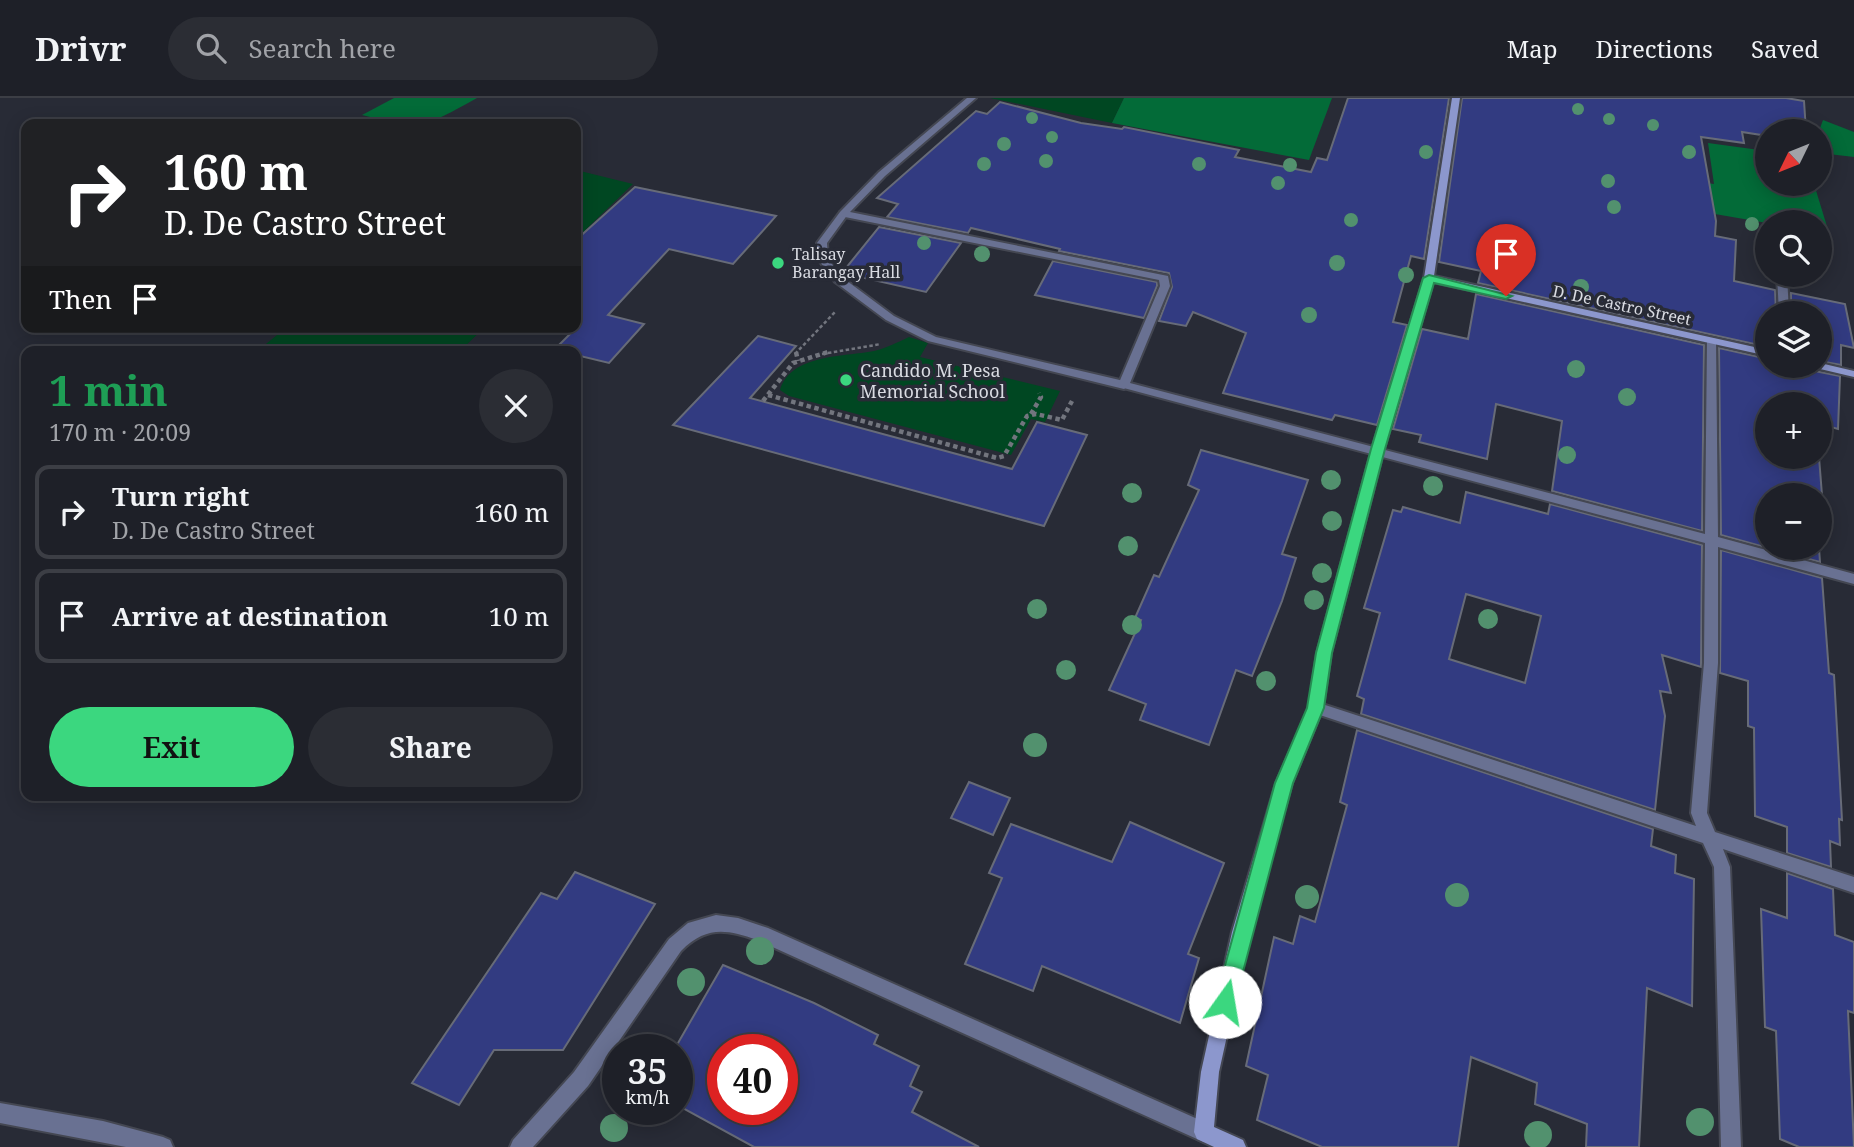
<!DOCTYPE html>
<meta charset="utf-8">
<style>
:root{--surface:#1e2028;--page:#2b2d34;--text:#f1f3f6;--muted:#a1a3a8;--line:#3c3e45;--accent:#3bd77f}
body{margin:0;font-family:"Noto Serif",serif;background:var(--page);color:var(--text);height:100vh;display:flex;flex-direction:column;font-size:26px;white-space:nowrap}
*{box-sizing:border-box;margin:0}
p{font-size:23px;color:var(--muted)}
.icon{flex:none;width:38px;height:38px;fill:none;stroke:currentColor;stroke-width:2;stroke-linecap:round;stroke-linejoin:round}
.map{position:relative;flex:1;overflow:hidden}
.details{position:absolute;left:21px;top:248px;width:560px;height:455px;display:flex;flex-direction:column;background:var(--surface);border-radius:14px;box-shadow:0 4px 18px #0003,0 0 0 2px var(--line)}
.details>*{flex:none}
.banner{position:absolute;left:21px;top:21px;width:560px;height:214px;border-radius:14px;box-shadow:0 4px 18px #0003,0 0 0 2px var(--line);background:#202124;color:#fff;overflow:hidden}
.needle{width:46px;rotate:227deg}
.controls{position:absolute;left:1755px;top:21px;display:grid;gap:14px}
.controls a{display:grid;place-items:center;width:77px;height:77px;border-radius:50%;background:var(--surface);box-shadow:0 4px 18px #0003,0 0 0 2px var(--line);font-size:35px}
.speed{position:absolute;left:602px;top:936px;display:flex;gap:14px;font-size:35px;font-weight:700;text-align:center}
.speed>*{display:grid;place-content:center;width:91px;height:91px;border-radius:50%;background:var(--surface);box-shadow:0 4px 18px #0003,0 0 0 2px var(--line);line-height:1}
.speed small{font-size:18px;font-weight:400}
.speed .limit{border:10px solid #d22;background:#fff;color:#111}
.pin{position:absolute;display:grid;place-items:center;width:60px;height:60px;color:#fff;margin:-72px -30px;border-radius:50% 50% 50% 0;rotate:-45deg;box-shadow:0 0 7px #0007}
.pin .icon{rotate:45deg}
.me{position:absolute;width:77px;margin:-38px;rotate:13deg;stroke-linejoin:round;filter:drop-shadow(0 0 5px #0008)}
.turn{display:flex;align-items:center;gap:24px;height:147px;padding:0 28px;font-size:32px}
.turn .icon{width:91px;height:91px;stroke-width:2.5}
.turn b{display:block;font-size:49px;line-height:60px}
.then{display:flex;align-items:center;height:66px;padding:0 28px;background:#0003;gap:14px;font-size:26px}
.round{display:grid;place-items:center;flex:none;width:74px;height:74px;border-radius:37px;background:var(--page)}
.headline{display:flex;align-items:center;justify-content:space-between;height:119px;padding:0 28px}
h1{font-size:42px;font-weight:700;line-height:52px;color:#1e9e55}
.action{display:flex;gap:14px;margin-top:auto;padding:14px 28px}
.action a{flex:1;height:80px;border-radius:42px;background:var(--accent);color:#111;font-size:28px;font-weight:700;line-height:80px;text-align:center}
.action a+a{background:var(--page);color:var(--text)}
ul{padding:0;list-style:none}
li{display:flex;align-items:center;gap:21px;height:94px;margin:0 14px 10px;padding:0 14px;border:4px solid var(--line);border-radius:14px}
li div{flex:1}
li b{display:block;font-size:26px}
li em{font-style:normal}
header{display:flex;align-items:center;gap:42px;box-sizing:border-box;height:98px;padding:0 35px;background:var(--surface);border-bottom:2px solid var(--line)}
header strong{font-size:33px}
nav{display:flex;gap:38px;margin-inline-start:auto;font-size:24px}
.search{width:490px;height:63px;background:var(--page);display:flex;align-items:center;gap:18px;box-sizing:border-box;padding:0 24px;border-radius:38px;color:var(--muted);font-size:26px}
.map>svg:first-child{display:block}
</style>
<header>
<strong>Drivr</strong>
<div class="search"><svg class="icon" aria-label="search" viewBox="0 0 24 24"><circle cx="10" cy="10" r="6"/><path d="M15 15l6 6"/></svg>Search here</div>
<nav><a>Map</a><a>Directions</a><a>Saved</a></nav>
</header>
<div class="map">
<svg width="1854" height="1049" viewBox="0 0 1854 1049">
<rect width="100%" height="100%" fill="#282b36"/>
<g fill="#004722">
<path d="M 990,0 L 1124,0 L 1112,25 Z"/>
<path d="M 576,72 L 633,86 L 576,141 Z"/>
<path d="M 287,229 L 485,229 L 459,254 L 256,254 Z"/>
<path d="M 909,239 L 928,245 L 920,259 L 1060,293 L 1045,324 L 1031,321 L 1011,357 L 789,298 L 780,292 C 791,256 843,259 874,253 C 887,250 898,244 909,239 Z"/>
</g>
<g fill="#036b38">
<path d="M 394,0 L 477,0 C 425,29 421,32 362,17 Z"/>
<path d="M 1124,0 L 1332,0 L 1309,62 L 1112,25 Z"/>
<path d="M 1823,22 L 1854,34 L 1854,59 L 1820,55 L 1819,33 Z"/>
<path d="M 1708,45 L 1767,53 L 1768,86 L 1814,86 L 1829,135 L 1820,133 L 1820,124 L 1767,125 L 1709,115 L 1644,76 L 1714,86 Z"/>
</g>
<g fill="#323b81" stroke="#676b78" stroke-width="2" fill-rule="evenodd">
<path d="M 1348,0 L 1449,0 L 1424,161 L 1411,158 L 1393,224 L 1407,227 L 1377,327 L 1335,317 L 1332,322 L 1223,295 L 1246,235 L 1193,214 L 1186,228 L 1159,223 L 1172,189 L 1169,175 L 1059,153 L 1060,151 L 971,130 L 968,135 L 887,119 L 898,106 L 877,100 L 976,13 L 987,16 L 1000,4 L 1081,25 L 1122,31 L 1124,29 L 1239,52 L 1235,59 L 1311,74 L 1317,60 L 1327,62 Z"/>
<path d="M 1462,0 L 1786,0 L 1804,3 L 1806,33 L 1768,33 L 1768,38 L 1742,34 L 1744,45 L 1701,39 L 1716,123 L 1715,138 L 1736,142 L 1734,183 L 1775,192 L 1776,215 L 1768,215 L 1768,249 L 1478,185 L 1481,173 L 1439,164 Z"/>
<path d="M 635,89 L 776,118 L 733,166 L 669,151 L 608,217 L 644,226 L 609,265 L 576,257 L 576,254 L 554,252 L 576,230 L 576,142 Z"/>
<path d="M 879,129 L 961,145 L 926,194 L 842,175 Z"/>
<path d="M 1053,163 L 1157,184 L 1157,188 L 1144,220 L 1035,197 Z"/>
<path d="M 1791,195 L 1845,206 L 1854,250 L 1841,247 L 1841,267 L 1820,263 L 1820,215 L 1791,215 Z"/>
<path d="M 1476,196 L 1704,247 L 1702,433 L 1552,393 L 1562,323 L 1496,306 L 1487,361 L 1419,344 L 1421,337 L 1393,331 L 1422,231 L 1468,241 Z"/>
<path d="M 758,238 L 796,248 L 750,300 L 1012,371 L 1037,324 L 1087,337 L 1044,428 L 673,327 Z"/>
<path d="M 1719,250 L 1768,261 L 1768,268 L 1811,268 L 1815,273 L 1840,278 L 1838,331 L 1820,326 L 1820,306 L 1768,306 L 1768,359 L 1819,359 L 1824,423 L 1820,422 L 1820,397 L 1768,397 L 1768,450 L 1721,437 Z"/>
<path d="M 1201,352 L 1308,382 L 1282,456 L 1296,460 L 1282,503 L 1252,578 L 1236,572 L 1209,647 L 1140,622 L 1146,606 L 1109,592 L 1141,522 L 1135,520 L 1154,477 L 1159,479 L 1199,392 L 1188,387 Z"/>
<path d="M 1466,394 L 1548,416 L 1550,406 L 1702,447 L 1701,569 L 1662,557 L 1671,595 L 1660,593 L 1665,618 L 1655,712 L 1361,616 L 1364,601 L 1357,598 L 1380,515 L 1364,510 L 1393,412 L 1401,414 L 1403,409 L 1460,425 ZM 1466,496 L 1541,518 L 1525,585 L 1449,561 Z"/>
<path d="M 1768,450 L 1819,450 L 1820,464 Z"/>
<path d="M 1721,452 L 1822,480 L 1829,575 L 1834,577 L 1842,722 L 1839,721 L 1840,747 L 1830,743 L 1831,769 L 1787,755 L 1787,729 L 1755,718 L 1754,630 L 1748,628 L 1748,583 L 1720,575 Z"/>
<path d="M 1357,632 L 1653,731 L 1651,748 L 1676,757 L 1675,775 L 1694,781 L 1692,908 L 1647,890 L 1639,1049 L 1586,1049 L 1587,1026 L 1535,1006 L 1537,985 L 1471,959 L 1458,1049 L 1322,1049 L 1257,1022 L 1268,977 L 1246,968 L 1274,839 L 1293,846 L 1300,818 L 1315,824 L 1347,707 L 1340,704 Z"/>
<path d="M 969,684 L 1010,700 L 993,737 L 951,720 Z"/>
<path d="M 1130,724 L 1224,765 L 1188,856 L 1199,860 L 1180,925 L 1042,868 L 1033,893 L 965,866 L 1002,780 L 989,775 L 1011,726 L 1112,764 Z"/>
<path d="M 575,774 L 655,806 L 563,952 L 494,952 L 459,1007 L 412,985 L 541,795 L 557,801 Z"/>
<path d="M 1787,775 L 1833,791 L 1835,837 L 1854,844 L 1854,915 L 1848,913 L 1854,1049 L 1799,1049 L 1780,1041 L 1776,933 L 1765,929 L 1761,811 L 1787,820 Z"/>
<path d="M 723,867 L 814,905 L 878,937 L 874,946 L 919,968 L 910,988 L 922,994 L 912,1014 L 979,1049 L 754,1049 L 677,1007 L 679,952 L 674,952 ZM 723,952 L 782,952 L 782,1012 L 723,1012 Z"/>
</g>
<g fill="none" stroke-linecap="round" stroke-linejoin="round">
<g stroke="#444752" stroke-width="4">
<path id="lane" d="M 840,114 L 848,116 L 827,145 L 828,161 L 843,180 L 894,218 L 936,239 L 1124,283 L 1130,287 L 1124,291 L 928,243 L 886,222 L 835,184 L 818,161 L 817,145 Z"/>
</g>
<g stroke="#444752" stroke-width="4">
<g id="street">
<path d="M 967,0 L 976,0 L 885,78 L 850,114 L 1168,178 L 1170,188 L 1130,285 L 1705,436 L 1707,243 L 1712,240 L 1716,241 L 1718,439 L 1854,476 L 1854,486 L 1718,449 L 1718,565 L 1707,715 L 1715,734 L 1854,779 L 1854,795 L 1723,751 L 1730,769 L 1741,1049 L 1721,1049 L 1714,769 L 1703,745 L 1311,614 L 1309,610 L 1311,606 L 1316,604 L 1696,728 L 1691,715 L 1704,565 L 1705,445 L 1120,289 L 1118,287 L 1160,188 L 1159,182 L 840,118 L 840,114 L 879,74 Z"/>
<path d="M 1777,177 L 1787,177 L 1789,215 L 1779,215 Z"/>
<path d="M 716,817 L 738,820 L 768,830 L 1211,1027 L 1214,1034 L 1211,1041 L 1204,1044 L 1197,1041 L 757,842 C 726,831 706,828 681,853 L 588,988 L 533,1049 L 510,1049 L 513,1042 L 574,974 L 669,841 L 688,825 Z"/>
<path d="M 0,1005 L 103,1023 L 163,1039 L 170,1042 L 173,1049 L 126,1049 L 0,1025 Z"/>
</g>
</g>
<g stroke="#444752" stroke-width="4">
<g id="secondary">
<path d="M 1452,0 L 1460,0 L 1434,178 L 1768,252 L 1768,258 L 1433,184 L 1384,351 L 1331,555 L 1323,610 L 1292,685 L 1250,834 L 1219,974 L 1214,1029 L 1243,1042 L 1246,1049 L 1214,1049 L 1197,1041 L 1194,1034 L 1201,974 L 1232,834 L 1276,685 L 1309,610 L 1317,555 L 1372,351 L 1424,180 Z"/>
<path d="M 1820,265 L 1854,273 L 1854,279 L 1816,270 L 1814,268 L 1820,268 Z"/>
</g>
</g>
<g stroke="#72757e" stroke-width="2.5" stroke-dasharray="3.5 2.5" stroke-linecap="butt">
<path d="M 795,256 L 835,214"/>
<path d="M 822,256 L 881,246"/>
</g>
<g stroke="#72757e" stroke-width="4.5" stroke-dasharray="4.5 3.5" stroke-linecap="butt">
<path d="M 796,254 L 798,263"/>
<path d="M 768,297 L 997,360 L 1004,358 L 1027,318 L 1036,316 L 1062,322 L 1072,303"/>
<path d="M 763,303 L 793,265 L 828,254"/>
<path d="M 1031,316 L 1041,299 L 1039,295"/>
</g>
<use href="#lane" fill="#697192" fill-rule="evenodd"/>
<use href="#street" fill="#697192" fill-rule="evenodd"/>
<use href="#secondary" fill="#8c97cd" fill-rule="evenodd"/>
</g>
<g fill="#52916e">
<circle cx="1578" cy="11" r="6"/>
<circle cx="1032" cy="20" r="6"/>
<circle cx="1609" cy="21" r="6"/>
<circle cx="1653" cy="27" r="6"/>
<circle cx="1052" cy="39" r="6"/>
<circle cx="1004" cy="46" r="7"/>
<circle cx="1426" cy="54" r="7"/>
<circle cx="1689" cy="54" r="7"/>
<circle cx="1046" cy="63" r="7"/>
<circle cx="984" cy="66" r="7"/>
<circle cx="1199" cy="66" r="7"/>
<circle cx="1290" cy="67" r="7"/>
<circle cx="1608" cy="83" r="7"/>
<circle cx="1278" cy="85" r="7"/>
<circle cx="1614" cy="109" r="7"/>
<circle cx="1351" cy="122" r="7"/>
<circle cx="1752" cy="126" r="7"/>
<circle cx="924" cy="145" r="7"/>
<circle cx="982" cy="156" r="8"/>
<circle cx="1337" cy="165" r="8"/>
<circle cx="1406" cy="177" r="8"/>
<circle cx="1581" cy="189" r="8"/>
<circle cx="1309" cy="217" r="8"/>
<circle cx="1576" cy="271" r="9"/>
<circle cx="1627" cy="299" r="9"/>
<circle cx="1567" cy="357" r="9"/>
<circle cx="1331" cy="382" r="10"/>
<circle cx="1433" cy="388" r="10"/>
<circle cx="1132" cy="395" r="10"/>
<circle cx="1332" cy="423" r="10"/>
<circle cx="1128" cy="448" r="10"/>
<circle cx="1322" cy="475" r="10"/>
<circle cx="1314" cy="502" r="10"/>
<circle cx="1037" cy="511" r="10"/>
<circle cx="1488" cy="521" r="10"/>
<circle cx="1132" cy="527" r="10"/>
<circle cx="1066" cy="572" r="10"/>
<circle cx="1266" cy="583" r="10"/>
<circle cx="1035" cy="647" r="12"/>
<circle cx="1457" cy="797" r="12"/>
<circle cx="1307" cy="799" r="12"/>
<circle cx="760" cy="853" r="14"/>
<circle cx="691" cy="884" r="14"/>
<circle cx="1700" cy="1024" r="14"/>
<circle cx="614" cy="1030" r="14"/>
<circle cx="1538" cy="1037" r="14"/>
</g>
<path fill="#3bd77f" stroke="#268c53" stroke-width="2" d="M 1429,177 L 1512,198 L 1506,201 L 1434,185 L 1385,351 L 1332,555 L 1324,610 L 1293,685 L 1235,904 L 1232,911 L 1225,914 L 1218,911 L 1215,904 L 1275,685 L 1307,610 L 1316,555 L 1371,351 L 1423,180 Z"/>
<g fill="#3bd77f" stroke="#282b36" stroke-width="2.5">
<circle cx="778" cy="165" r="7"/>
<circle cx="846" cy="282" r="7"/>
</g>
<g text-anchor="middle" dominant-baseline="central" stroke-width="7" stroke-linejoin="round" paint-order="stroke">
<g font-size="16" fill="#d9dbe2" stroke="#282b36" text-anchor="start">
<text x="792" y="156">Talisay<tspan x="792" dy="18">Barangay Hall</tspan></text>
</g>
<g font-size="16" fill="#d9dbe2" stroke="#282b36">
<text transform="translate(1622 207) rotate(12)">D. De Castro Street</text>
</g>
<g font-size="18" fill="#d9dbe2" stroke="#282b36" text-anchor="start">
<text x="860" y="272">Candido M. Pesa<tspan x="860" dy="21">Memorial School</tspan></text>
</g>
</g>
</svg>
<div class="controls">
<a><svg class="needle" viewBox="-14 -14 28 28"><path d="M0-13l5 13h-10z" fill="#e53935"/><path d="M0 13l5-13h-10z" fill="#a1a3a8"/></svg></a>
<a><svg class="icon" aria-label="search" viewBox="0 0 24 24"><circle cx="10" cy="10" r="6"/><path d="M15 15l6 6"/></svg></a>
<a><svg class="icon" aria-label="layers" viewBox="0 0 24 24"><path d="M12 4l9 5-9 5-9-5zM3 14l9 5 9-5"/></svg></a>
<a>+</a>
<a>−</a>
</div>
<div class="speed"><div>35<small>km/h</small></div><div class="limit">40</div></div>
<div class="pin" style="left:1506px;top:198px;background:#d93025"><svg class="icon" aria-label="arrive" viewBox="0 0 24 24"><path d="M6 21V4h12l-3 4 3 4H6"/></svg></div>
<svg class="me" style="left:1225px;top:904px" viewBox="-20 -20 40 40"><circle r="19" fill="#fff"/><path d="M0-13L10 11 0 6-10 11z" fill="#3bd77f"/></svg>
<div class="banner">
<div class="turn"><svg class="icon" aria-label="right" viewBox="0 0 24 24"><path d="M7 20v-9h11M14 6l5 5-5 5"/></svg><div><b>160 m</b>D. De Castro Street</div></div>
<div class="then">Then<svg class="icon" aria-label="arrive" viewBox="0 0 24 24"><path d="M6 21V4h12l-3 4 3 4H6"/></svg></div>
</div>
<section class="details">
<div class="headline"><div><h1>1 min</h1><p>170 m · 20:09</p></div><a class="round"><svg class="icon" aria-label="close" viewBox="0 0 24 24"><path d="M6 6l12 12M18 6L6 18"/></svg></a></div>
<ul>
<li><svg class="icon" aria-label="right" viewBox="0 0 24 24"><path d="M7 20v-9h11M14 6l5 5-5 5"/></svg><div><b>Turn right</b><p>D. De Castro Street</p></div><em>160 m</em></li>
<li><svg class="icon" aria-label="arrive" viewBox="0 0 24 24"><path d="M6 21V4h12l-3 4 3 4H6"/></svg><div><b>Arrive at destination</b></div><em>10 m</em></li>
</ul>
<div class="action"><a>Exit</a><a>Share</a></div>
</section>
</div>
